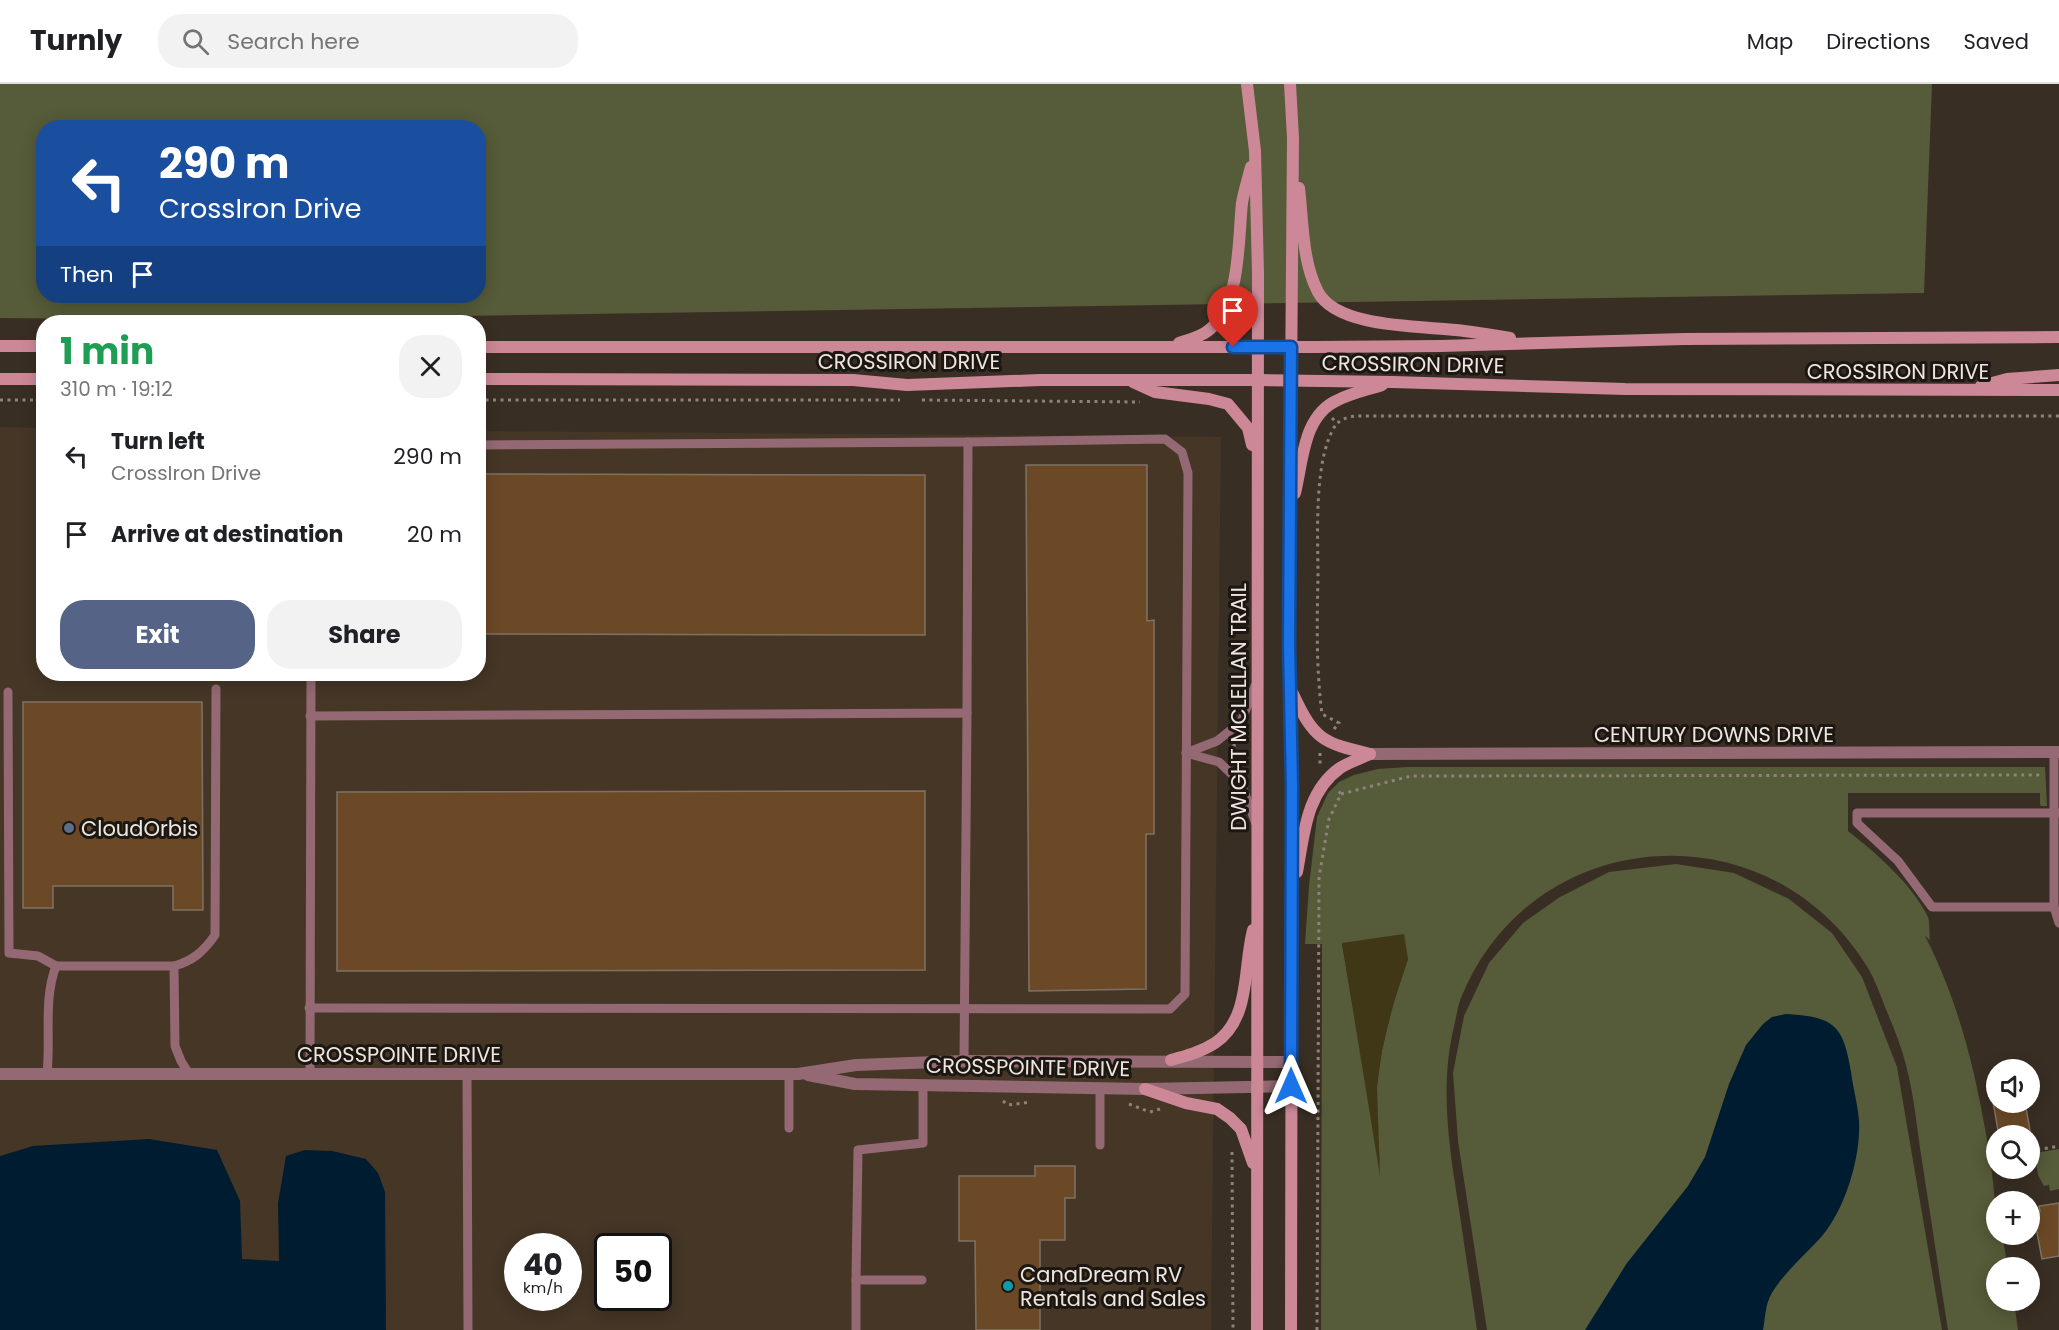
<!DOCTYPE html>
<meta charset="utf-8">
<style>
:root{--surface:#fff;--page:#f2f2f2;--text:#202124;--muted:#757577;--line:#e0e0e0;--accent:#556486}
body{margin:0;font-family:Poppins,sans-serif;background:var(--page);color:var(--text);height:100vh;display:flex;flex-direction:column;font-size:22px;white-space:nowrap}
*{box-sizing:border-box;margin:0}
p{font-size:20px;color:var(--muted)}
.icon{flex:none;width:33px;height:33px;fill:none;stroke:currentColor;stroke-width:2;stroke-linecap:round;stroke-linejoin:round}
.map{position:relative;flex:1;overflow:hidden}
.panel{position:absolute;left:36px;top:231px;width:450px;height:366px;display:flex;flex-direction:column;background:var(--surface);border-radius:24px;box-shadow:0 3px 15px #0003}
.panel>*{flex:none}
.top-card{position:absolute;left:36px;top:36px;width:450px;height:183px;border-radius:24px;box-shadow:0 3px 15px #0003;background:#1a4fa0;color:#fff;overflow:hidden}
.controls{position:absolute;left:1986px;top:975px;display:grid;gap:12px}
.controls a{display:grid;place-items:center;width:54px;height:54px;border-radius:50%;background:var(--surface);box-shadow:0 3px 15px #0003;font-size:30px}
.speed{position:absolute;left:504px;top:1149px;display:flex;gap:12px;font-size:30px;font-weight:700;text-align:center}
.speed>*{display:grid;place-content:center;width:78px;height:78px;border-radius:50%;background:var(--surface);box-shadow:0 3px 15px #0003;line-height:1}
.speed small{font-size:15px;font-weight:400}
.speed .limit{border:3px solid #111;border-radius:9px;background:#fff;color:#111}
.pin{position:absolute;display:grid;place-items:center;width:51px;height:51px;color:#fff;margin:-62px -26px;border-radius:50% 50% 50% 0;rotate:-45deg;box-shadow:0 0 6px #0007}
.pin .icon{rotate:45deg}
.me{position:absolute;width:66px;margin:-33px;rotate:0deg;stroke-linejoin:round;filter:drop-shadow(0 0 4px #0008)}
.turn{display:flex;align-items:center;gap:21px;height:126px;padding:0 24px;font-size:27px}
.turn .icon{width:78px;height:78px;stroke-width:2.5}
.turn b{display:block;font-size:42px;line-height:51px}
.then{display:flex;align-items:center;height:57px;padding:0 24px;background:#0003;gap:12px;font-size:22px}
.round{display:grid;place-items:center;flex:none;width:63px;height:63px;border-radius:24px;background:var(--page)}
.overview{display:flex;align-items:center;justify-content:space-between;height:102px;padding:0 24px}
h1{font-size:36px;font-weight:700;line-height:45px;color:#1e9e55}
.action{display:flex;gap:12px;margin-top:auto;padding:12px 24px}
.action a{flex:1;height:69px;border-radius:24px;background:var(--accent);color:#fff;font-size:24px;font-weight:700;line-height:69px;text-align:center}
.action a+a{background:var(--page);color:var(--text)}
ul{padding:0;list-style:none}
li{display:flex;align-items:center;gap:18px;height:78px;padding:0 24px}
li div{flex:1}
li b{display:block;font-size:22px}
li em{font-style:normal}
header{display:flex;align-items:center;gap:36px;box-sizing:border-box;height:84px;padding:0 30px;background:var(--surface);border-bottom:2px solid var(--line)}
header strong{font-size:28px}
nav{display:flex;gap:33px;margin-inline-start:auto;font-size:21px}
.search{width:420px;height:54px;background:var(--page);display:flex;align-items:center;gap:15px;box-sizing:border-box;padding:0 21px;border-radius:24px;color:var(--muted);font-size:22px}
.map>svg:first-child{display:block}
</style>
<header>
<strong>Turnly</strong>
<div class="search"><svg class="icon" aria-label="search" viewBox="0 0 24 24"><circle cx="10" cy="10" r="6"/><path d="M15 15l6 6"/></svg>Search here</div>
<nav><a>Map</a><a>Directions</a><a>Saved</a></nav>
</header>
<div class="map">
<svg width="2059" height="1246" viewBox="0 0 2059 1246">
<rect width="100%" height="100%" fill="#392e23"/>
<path fill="#453626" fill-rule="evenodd" d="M 0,343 L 43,344 L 44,590 L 478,590 L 479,347 L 1221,353 L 1211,1246 L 0,1246 ZM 518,1162 L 568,1162 L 568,1214 L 518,1214 ZM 608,1162 L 658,1162 L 658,1214 L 608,1214 Z"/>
<g fill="#565b39" fill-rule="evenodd">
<path d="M 0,0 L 1932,0 L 1924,209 L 204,236 L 0,234 ZM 44,44 L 478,44 L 478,212 L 44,212 Z"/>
<path d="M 1407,683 L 2045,683 L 2047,722 L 2041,722 L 2040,720 L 2040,709 L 1848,709 L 1848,747 C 1876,769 1912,800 1928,833 C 1930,839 1929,849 1930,856 L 1925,852 C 1957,914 1974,981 1986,1050 C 1992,1086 1996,1114 1996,1150 L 2002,1151 L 2008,1183 L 1996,1184 L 1996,1216 L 2014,1217 L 2018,1246 L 1948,1246 C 1939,1190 1931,1133 1922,1077 C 1917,1045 1914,1011 1906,981 C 1901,961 1893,942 1885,923 C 1880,910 1875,896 1868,884 C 1770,722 1532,738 1461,914 C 1458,921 1457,930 1455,938 C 1439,1001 1449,1062 1459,1125 C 1465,1165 1471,1206 1477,1246 L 1321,1246 L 1322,860 L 1305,860 L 1309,802 L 1317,733 L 1328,709 L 1339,698 L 1354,691 L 1378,685 ZM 1342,860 L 1408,875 C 1394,916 1381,958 1377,1002 C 1375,1028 1378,1055 1380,1081 Z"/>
<path d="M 1676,780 L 1734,789 L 1789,815 L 1832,849 L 1862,893 L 1897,983 L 1942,1246 L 1487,1246 L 1458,1057 L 1453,989 L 1464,932 L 1489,879 L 1523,839 L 1560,813 L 1609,788 Z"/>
<path d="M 2059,1065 L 2059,1105 L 2050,1107 L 2049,1101 L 2044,1102 L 2038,1091 L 2035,1069 Z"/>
</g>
<path fill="#403717" d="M 1404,850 L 1408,875 L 1393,920 L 1382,966 L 1377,1003 L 1380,1092 L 1342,859 Z"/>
<g fill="#001c30">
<path d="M 1786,930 C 1834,933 1843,940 1851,988 C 1853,1004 1858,1021 1859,1037 C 1861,1073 1845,1125 1822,1152 C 1808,1168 1776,1196 1769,1215 C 1765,1224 1765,1236 1763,1246 L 1585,1246 L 1627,1179 L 1688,1102 L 1705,1073 L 1729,1000 L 1746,961 L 1763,940 L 1772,933 Z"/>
<path d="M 149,1055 L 217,1066 L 240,1117 L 242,1175 L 279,1177 L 278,1119 L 286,1072 L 305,1066 L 332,1067 L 366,1075 L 378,1089 L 385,1108 L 386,1246 L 0,1246 L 0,1072 L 33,1062 Z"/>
</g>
<g fill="#6b4926" stroke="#7f7265" stroke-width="1.5">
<path d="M 1026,381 L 1147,381 L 1147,537 L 1154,536 L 1154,750 L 1146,750 L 1146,905 L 1029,907 Z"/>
<path d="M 478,390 L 925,391 L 925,551 L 478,550 Z"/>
<path d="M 23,618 L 202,618 L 203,826 L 173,826 L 173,802 L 53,802 L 53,824 L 23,824 Z"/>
<path d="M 925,707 L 925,886 L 337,887 L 337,708 Z"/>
<path d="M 1993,1018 L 2025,1018 L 2031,1052 L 1999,1052 Z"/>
<path d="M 1035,1082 L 1075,1082 L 1075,1114 L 1065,1114 L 1065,1156 L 1040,1156 L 1040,1246 L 976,1246 L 975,1157 L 959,1157 L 959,1092 L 1035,1092 Z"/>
<path d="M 2059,1119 L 2059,1172 L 2042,1175 L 2033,1128 L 2040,1127 L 2039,1122 Z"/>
</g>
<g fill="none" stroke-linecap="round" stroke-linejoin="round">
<g stroke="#8d837a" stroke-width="3" stroke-dasharray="3 4.5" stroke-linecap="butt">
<path d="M 0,316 L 44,316"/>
<path d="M 478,316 L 900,316"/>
<path d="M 922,316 L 1140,318"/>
<path d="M 1332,334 L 1337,339 L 1346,334 L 1354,332 L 2059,332"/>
<path d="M 1334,645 L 1339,639 L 1322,630 C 1316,584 1317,538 1318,492 C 1318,451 1313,372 1337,339"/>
<path d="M 1234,660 L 1235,674"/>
<path d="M 1320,669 L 1320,683"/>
<path d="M 1341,710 L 1411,692 L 2042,691"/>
<path d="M 1003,1017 L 1008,1021 L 1031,1018"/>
<path d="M 1129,1020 L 1150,1028 L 1160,1025"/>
<path d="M 2030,1067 L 2059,1062"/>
<path d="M 1232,1068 L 1233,1246"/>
<path d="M 2020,1084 L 2021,1087"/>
<path d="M 1317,1246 L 1319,793 L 1329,735 L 1341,710 L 1337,705"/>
</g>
<g stroke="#946973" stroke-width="9">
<path d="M 478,361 L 968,358"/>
<path d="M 8,608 L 9,869 L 38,872 L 56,882"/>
<path d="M 310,632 L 967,629 L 964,977"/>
<path d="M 2054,668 L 2054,823 L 2059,839"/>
<path d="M 1186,669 L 1219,678 L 1241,699 L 1256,740"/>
<path d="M 1186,669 L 1217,657 L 1241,638 L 1255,602"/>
<path d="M 2054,823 L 1932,823 L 1898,777 L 1857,739 L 1857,729 L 2059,729"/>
<path d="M 174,882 C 193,877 204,867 215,851 L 216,605"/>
<path d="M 309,924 L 1170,925 L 1185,910 L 1188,389 L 1182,368 L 1165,355 L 968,358 L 967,629"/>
<path d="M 47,990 C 51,954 43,916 56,882 L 174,882 L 175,962 L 181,977 L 189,990"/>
<path d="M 310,990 L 311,590"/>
<path d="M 467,990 L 468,1246"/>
<path d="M 789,990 L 789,1044"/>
<path d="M 1100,1004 L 1100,1061"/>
<path d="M 922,1196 L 856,1196 L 858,1066 L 923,1059 L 923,1001"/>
<path d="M 856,1246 L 856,1196"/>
</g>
<g stroke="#946973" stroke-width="12">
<path d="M 1370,670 L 2059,668"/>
<path d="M 0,990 L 798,990 L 856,981 L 964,977 L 1291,978"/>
<path d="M 808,991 L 855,1000 L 1145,1005 L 1291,1002"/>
</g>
<g stroke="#cd8898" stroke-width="12">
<path d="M 1247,0 L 1255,67 L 1258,190 L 1257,1246"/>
<path d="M 1290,0 L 1293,54 L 1289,561 L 1292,702 L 1291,1246"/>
<path d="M 1299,104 C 1303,137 1302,178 1318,208 C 1337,244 1420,242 1456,246 C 1474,248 1492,251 1510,254"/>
<path d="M 1179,259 C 1188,256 1201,253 1209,246 C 1241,221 1238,156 1242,119 C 1244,107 1248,95 1251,83"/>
<path d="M 0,262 L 44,262"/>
<path d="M 478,263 L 1316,263 L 1440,262 L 1684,255 L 2059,253"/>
<path d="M 0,295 L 44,295"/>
<path d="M 478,295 L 853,296 L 907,301 L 1040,296 L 1257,296 L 1392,298 L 1625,305 L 2059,306"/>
<path d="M 1133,298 L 1155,308 L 1209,315 L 1228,320 L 1248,344 L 1252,361"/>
<path d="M 1981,302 L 2007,295 L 2059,291"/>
<path d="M 1295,409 C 1303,377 1303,331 1338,316 C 1352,309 1367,306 1382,301"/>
<path d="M 1293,610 C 1314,655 1322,659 1370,670"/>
<path d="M 1297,788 C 1304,751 1306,708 1340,684 C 1349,678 1360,675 1370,670"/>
<path d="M 1171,976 C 1186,972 1201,968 1215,959 C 1251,935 1243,884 1253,846"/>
<path d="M 1145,1005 L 1186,1019 L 1217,1025 L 1230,1034 L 1241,1045 L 1253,1079"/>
</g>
</g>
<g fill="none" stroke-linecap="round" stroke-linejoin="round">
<g stroke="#114b97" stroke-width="15">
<path id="route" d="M 1233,263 L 1291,263 L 1289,561 L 1292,702 L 1291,1002"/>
</g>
<use href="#route" stroke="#1a73e8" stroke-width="10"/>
</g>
<circle fill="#5c6f8a" stroke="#1c1712" stroke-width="2" cx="69" cy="744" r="6"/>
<circle fill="#0f9aa8" stroke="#1c1712" stroke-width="2" cx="1008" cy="1202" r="6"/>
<g text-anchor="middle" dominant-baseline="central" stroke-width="6" stroke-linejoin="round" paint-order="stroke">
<g font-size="21" fill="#ede5de" stroke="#1c1712">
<text x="909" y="277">CROSSIRON DRIVE</text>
<text transform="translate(1413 280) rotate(1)">CROSSIRON DRIVE</text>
<text x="1898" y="287">CROSSIRON DRIVE</text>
<text transform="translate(1238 623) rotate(-90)">DWIGHT MCLELLAN TRAIL</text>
<text x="1714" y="650">CENTURY DOWNS DRIVE</text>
<text x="399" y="970">CROSSPOINTE DRIVE</text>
<text transform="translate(1028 983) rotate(1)">CROSSPOINTE DRIVE</text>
</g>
<g font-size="21" fill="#ede5de" stroke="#1c1712" text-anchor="start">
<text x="81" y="744">CloudOrbis</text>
<text x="1020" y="1190">CanaDream RV<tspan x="1020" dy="24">Rentals and Sales</tspan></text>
</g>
</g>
</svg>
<div class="controls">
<a><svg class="icon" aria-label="sound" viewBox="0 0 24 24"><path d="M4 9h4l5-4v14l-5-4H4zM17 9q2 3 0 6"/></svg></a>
<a><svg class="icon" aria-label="search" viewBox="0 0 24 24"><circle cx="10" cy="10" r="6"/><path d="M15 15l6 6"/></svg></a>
<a>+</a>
<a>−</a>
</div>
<div class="speed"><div>40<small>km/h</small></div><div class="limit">50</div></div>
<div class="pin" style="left:1233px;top:263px;background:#d93025"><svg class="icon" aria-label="arrive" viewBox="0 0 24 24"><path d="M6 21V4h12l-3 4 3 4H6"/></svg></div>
<svg class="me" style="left:1291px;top:1002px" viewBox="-20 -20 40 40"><path d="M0-17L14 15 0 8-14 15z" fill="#1a73e8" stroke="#fff" stroke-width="4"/></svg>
<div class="top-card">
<div class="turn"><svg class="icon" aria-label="left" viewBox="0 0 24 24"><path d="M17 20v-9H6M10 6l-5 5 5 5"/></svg><div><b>290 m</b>CrossIron Drive</div></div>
<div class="then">Then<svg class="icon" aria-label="arrive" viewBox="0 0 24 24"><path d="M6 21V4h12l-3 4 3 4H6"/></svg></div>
</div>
<section class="panel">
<div class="overview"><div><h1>1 min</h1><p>310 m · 19:12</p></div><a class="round"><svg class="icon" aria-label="close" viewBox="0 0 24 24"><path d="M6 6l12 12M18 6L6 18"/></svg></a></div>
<ul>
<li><svg class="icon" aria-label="left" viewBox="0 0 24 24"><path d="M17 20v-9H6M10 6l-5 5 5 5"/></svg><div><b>Turn left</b><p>CrossIron Drive</p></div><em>290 m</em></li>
<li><svg class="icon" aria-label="arrive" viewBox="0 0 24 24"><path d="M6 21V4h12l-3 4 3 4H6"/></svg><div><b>Arrive at destination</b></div><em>20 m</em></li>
</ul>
<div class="action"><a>Exit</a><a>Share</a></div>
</section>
</div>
